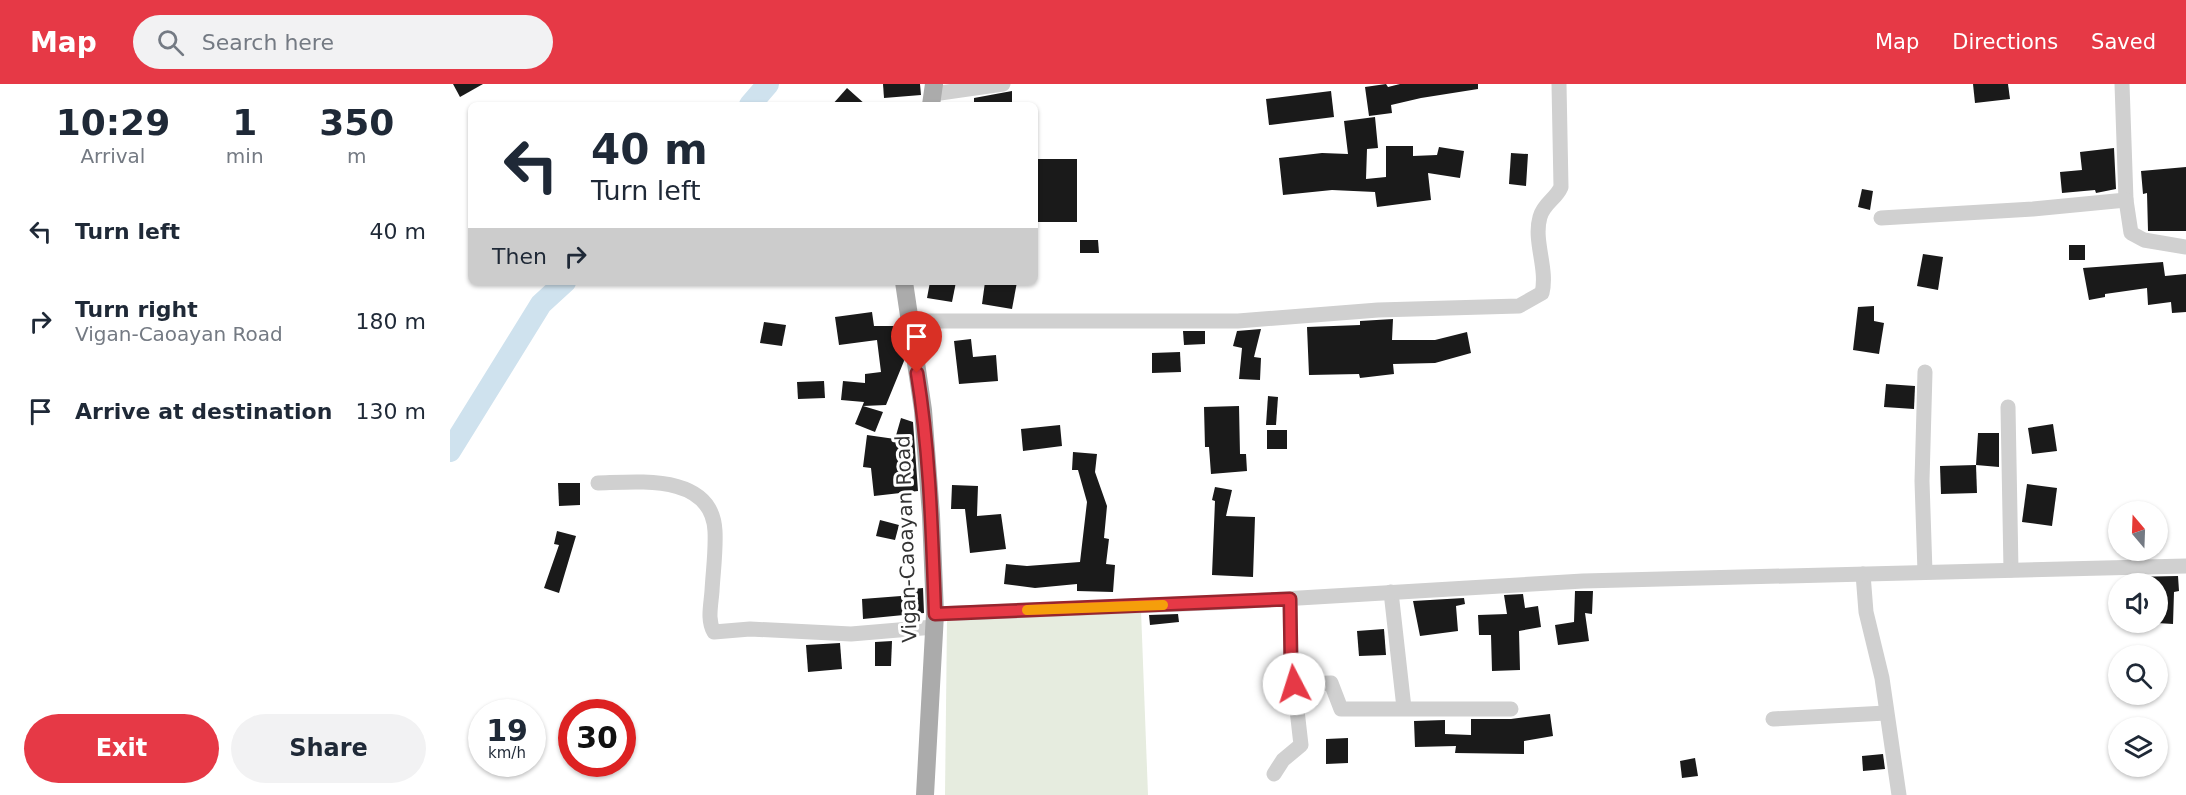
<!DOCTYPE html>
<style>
:root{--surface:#fff;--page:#f2f2f3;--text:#1f2937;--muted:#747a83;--accent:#e63946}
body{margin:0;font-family:"DejaVu Sans",sans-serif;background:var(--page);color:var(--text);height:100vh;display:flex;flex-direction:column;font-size:22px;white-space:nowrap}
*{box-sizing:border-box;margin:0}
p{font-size:20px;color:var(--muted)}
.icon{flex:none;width:33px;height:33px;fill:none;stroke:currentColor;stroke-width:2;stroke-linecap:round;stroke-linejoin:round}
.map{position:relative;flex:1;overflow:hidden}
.panel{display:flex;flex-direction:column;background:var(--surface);width:450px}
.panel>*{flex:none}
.top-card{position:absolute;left:18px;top:18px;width:570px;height:183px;border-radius:9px;box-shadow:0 2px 4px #0004;background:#fff;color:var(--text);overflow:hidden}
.needle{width:39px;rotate:341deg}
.fabs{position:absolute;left:1658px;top:417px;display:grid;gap:12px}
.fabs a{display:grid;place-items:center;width:60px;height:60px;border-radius:50%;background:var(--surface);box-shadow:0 2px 4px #0004;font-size:30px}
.speed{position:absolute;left:18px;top:615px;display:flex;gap:12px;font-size:30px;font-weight:700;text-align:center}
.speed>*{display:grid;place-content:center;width:78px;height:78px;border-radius:50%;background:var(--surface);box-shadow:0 2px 4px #0004;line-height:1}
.speed small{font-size:15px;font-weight:400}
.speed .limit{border:9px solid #d22;background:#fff;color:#111}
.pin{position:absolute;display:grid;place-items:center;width:51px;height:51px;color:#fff;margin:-62px -26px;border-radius:50% 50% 50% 0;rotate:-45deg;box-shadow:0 0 6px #0007}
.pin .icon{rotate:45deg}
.me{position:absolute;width:66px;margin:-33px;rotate:355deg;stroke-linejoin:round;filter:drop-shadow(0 0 4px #0008)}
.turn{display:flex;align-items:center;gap:21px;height:126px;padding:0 24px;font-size:27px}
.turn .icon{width:78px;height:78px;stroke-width:2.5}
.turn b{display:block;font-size:42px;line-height:51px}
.then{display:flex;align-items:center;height:57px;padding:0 24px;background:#0003;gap:12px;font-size:22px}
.eta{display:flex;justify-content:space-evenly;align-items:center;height:102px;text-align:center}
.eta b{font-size:36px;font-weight:700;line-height:42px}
.action{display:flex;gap:12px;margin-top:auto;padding:12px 24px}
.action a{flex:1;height:69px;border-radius:36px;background:var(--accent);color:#fff;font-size:24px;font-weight:700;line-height:69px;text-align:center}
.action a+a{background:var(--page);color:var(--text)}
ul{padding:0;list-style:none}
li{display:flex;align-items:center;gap:18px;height:90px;padding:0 24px}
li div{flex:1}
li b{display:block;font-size:22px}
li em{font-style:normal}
header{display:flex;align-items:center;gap:36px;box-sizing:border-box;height:84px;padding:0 30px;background:var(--accent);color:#fff}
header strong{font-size:28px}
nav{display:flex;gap:33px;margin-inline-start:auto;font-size:21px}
.search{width:420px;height:54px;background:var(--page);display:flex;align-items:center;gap:15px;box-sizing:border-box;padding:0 21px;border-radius:33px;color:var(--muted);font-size:22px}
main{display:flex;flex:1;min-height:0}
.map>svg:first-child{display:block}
</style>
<header>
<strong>Map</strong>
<div class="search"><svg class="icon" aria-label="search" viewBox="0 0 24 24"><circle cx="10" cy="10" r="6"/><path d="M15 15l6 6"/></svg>Search here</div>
<nav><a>Map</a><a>Directions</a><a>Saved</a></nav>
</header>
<main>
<section class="panel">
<div class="eta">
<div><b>10:29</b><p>Arrival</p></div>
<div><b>1</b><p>min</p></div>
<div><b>350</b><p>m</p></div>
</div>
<ul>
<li><svg class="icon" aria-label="left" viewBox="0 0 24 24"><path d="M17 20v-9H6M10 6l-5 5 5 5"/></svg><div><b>Turn left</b></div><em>40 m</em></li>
<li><svg class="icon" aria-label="right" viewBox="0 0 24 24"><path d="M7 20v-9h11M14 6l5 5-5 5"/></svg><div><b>Turn right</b><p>Vigan-Caoayan Road</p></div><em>180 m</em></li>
<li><svg class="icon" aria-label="arrive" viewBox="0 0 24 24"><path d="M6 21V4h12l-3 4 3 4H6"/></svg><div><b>Arrive at destination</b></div><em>130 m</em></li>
</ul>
<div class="action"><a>Exit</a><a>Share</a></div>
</section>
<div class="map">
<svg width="1736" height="711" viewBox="0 0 1736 711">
<rect width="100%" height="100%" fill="#fff"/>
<path fill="#e6ecdf" d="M 691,526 L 698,711 L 495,711 L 497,537 Z"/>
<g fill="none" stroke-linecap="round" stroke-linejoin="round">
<g stroke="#cfe2ee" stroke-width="22">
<path d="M 300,21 L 318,0"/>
<path d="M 0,367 L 91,220 L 115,198"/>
</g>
</g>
<g fill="#1a1a1a">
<path d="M 3,0 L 33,0 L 10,13 Z"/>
<path d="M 433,0 L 470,0 L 471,11 L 434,14 Z"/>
<path d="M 936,0 L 938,3 L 950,0 L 1028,0 L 1028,5 L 971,14 L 941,21 L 942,29 L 919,32 L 915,3 Z"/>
<path d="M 1523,0 L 1558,0 L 1560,15 L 1525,19 Z"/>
<path d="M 397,4 L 416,21 L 382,21 Z"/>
<path d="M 562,7 L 562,21 L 524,21 L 524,14 Z"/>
<path d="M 881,7 L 884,33 L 819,41 L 816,15 Z"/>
<path d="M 925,33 L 928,64 L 917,65 L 916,95 L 936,93 L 936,62 L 963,62 L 963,72 L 987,71 L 989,63 L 1014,67 L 1010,94 L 978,89 L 981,116 L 927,123 L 925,108 L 882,106 L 833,111 L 829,74 L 872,69 L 898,70 L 894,37 Z"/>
<path d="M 1664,64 L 1666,105 L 1646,109 L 1645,106 L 1612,109 L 1610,88 L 1632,86 L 1630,68 Z"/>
<path d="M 1061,69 L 1078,70 L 1076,102 L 1059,100 Z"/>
<rect x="585" y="75" width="42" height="63"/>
<path d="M 1736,83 L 1736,147 L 1698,147 L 1697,109 L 1693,110 L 1691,87 Z"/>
<path d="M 1412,105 L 1423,107 L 1420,126 L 1408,123 Z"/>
<path d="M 630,156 L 648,156 L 649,169 L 630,169 Z"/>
<rect x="1619" y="161" width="16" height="15"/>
<path d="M 1473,170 L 1493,173 L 1488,206 L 1467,202 Z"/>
<path d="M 1713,178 L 1715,192 L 1736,190 L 1736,228 L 1722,229 L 1721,218 L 1698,221 L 1697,204 L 1655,210 L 1655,213 L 1639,216 L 1633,184 Z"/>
<path d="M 480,198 L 506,198 L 502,218 L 477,214 Z"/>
<path d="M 535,198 L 567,198 L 562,225 L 532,220 Z"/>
<path d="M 1424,222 L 1424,237 L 1434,239 L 1429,270 L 1403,266 L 1408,223 Z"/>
<path d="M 422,228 L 424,242 L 449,242 L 449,262 L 452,262 L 454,277 L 436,321 L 413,322 L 433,328 L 425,348 L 405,340 L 414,318 L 391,316 L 393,297 L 415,299 L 415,290 L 431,288 L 427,256 L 389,261 L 385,233 Z"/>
<path d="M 943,235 L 942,256 L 985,256 L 1017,248 L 1021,269 L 985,279 L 943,280 L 944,290 L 910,294 L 909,290 L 859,291 L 857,243 L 910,241 L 910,237 Z"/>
<path d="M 314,238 L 336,241 L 332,262 L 310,259 Z"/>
<path d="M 811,245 L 804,273 L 811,274 L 810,296 L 789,295 L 792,264 L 783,262 L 787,247 Z"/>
<path d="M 733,247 L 755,247 L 755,260 L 734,261 Z"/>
<path d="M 521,255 L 523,273 L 546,271 L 548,297 L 509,300 L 504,257 Z"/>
<path d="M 730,268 L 731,288 L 702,289 L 702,269 Z"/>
<path d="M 374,297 L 375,314 L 348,315 L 347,298 Z"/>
<path d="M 1436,300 L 1465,302 L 1464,325 L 1434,323 Z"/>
<path d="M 818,312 L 828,313 L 826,341 L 816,341 Z"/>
<path d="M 789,322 L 790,370 L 796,370 L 797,387 L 761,390 L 759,363 L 755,363 L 754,323 Z"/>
<path d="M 451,334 L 463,338 L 468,407 L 424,412 L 421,384 L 413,383 L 417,351 L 445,355 Z"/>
<path d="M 1603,340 L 1607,367 L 1582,370 L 1578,344 Z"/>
<path d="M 610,341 L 612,362 L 573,367 L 571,345 Z"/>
<rect x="817" y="346" width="20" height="19"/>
<path d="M 1528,349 L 1549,349 L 1549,383 L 1526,381 Z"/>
<path d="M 623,368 L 647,370 L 645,388 L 657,422 L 654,454 L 659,455 L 656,480 L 665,481 L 663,508 L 627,507 L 627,500 L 585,504 L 554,500 L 556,480 L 577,482 L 630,478 L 637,418 L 628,386 L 622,386 Z"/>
<path d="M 1526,381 L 1527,409 L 1491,410 L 1490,382 Z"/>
<path d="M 108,399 L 130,399 L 130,421 L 109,422 Z"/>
<path d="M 1577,400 L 1607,404 L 1602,442 L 1572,438 Z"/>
<path d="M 502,401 L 528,402 L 527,432 L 551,430 L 556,465 L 520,469 L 515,425 L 501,425 Z"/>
<path d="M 765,403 L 782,406 L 776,432 L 805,433 L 803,493 L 762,491 L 765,417 L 762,416 Z"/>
<path d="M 430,436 L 449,441 L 445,456 L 426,452 Z"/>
<path d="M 107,447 L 126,452 L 109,509 L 94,504 L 109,461 L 104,460 Z"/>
<path d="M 1728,492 L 1729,507 L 1724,508 L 1723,540 L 1707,539 L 1707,500 L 1680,500 L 1680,493 Z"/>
<path d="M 473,504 L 474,529 L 413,535 L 412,515 L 451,512 L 451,506 Z"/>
<path d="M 1125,507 L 1143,507 L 1142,530 L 1135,529 L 1139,557 L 1108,561 L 1105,541 L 1124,538 Z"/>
<path d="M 1073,510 L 1075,524 L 1088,522 L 1091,543 L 1069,547 L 1070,586 L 1042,587 L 1041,551 L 1029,551 L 1028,531 L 1057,530 L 1054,511 Z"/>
<path d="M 1014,514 L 1015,520 L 1006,522 L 1008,547 L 970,552 L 963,517 Z"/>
<path d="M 728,530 L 729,538 L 700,541 L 699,531 Z"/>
<path d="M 934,545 L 936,571 L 909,572 L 907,547 Z"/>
<path d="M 442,557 L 441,582 L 425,582 L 425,558 Z"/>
<path d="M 390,559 L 392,585 L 358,588 L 356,561 Z"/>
<path d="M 1100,630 L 1103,652 L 1074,657 L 1074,670 L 1005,669 L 1006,662 L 965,663 L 964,637 L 995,636 L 995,650 L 1021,651 L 1021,635 L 1061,635 Z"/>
<path d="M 898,654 L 898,679 L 876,680 L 876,655 Z"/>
<path d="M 1433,670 L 1435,685 L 1413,687 L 1412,672 Z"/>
<path d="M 1245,674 L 1248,692 L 1232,694 L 1230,677 Z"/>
</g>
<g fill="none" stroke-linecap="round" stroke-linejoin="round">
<g stroke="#d0d0d0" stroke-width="15">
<path d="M 1672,0 L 1676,116 L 1681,149 L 1694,156 L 1736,163"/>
<path d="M 483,10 L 553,0"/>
<path d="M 1431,134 L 1583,125 L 1676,116"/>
<path d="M 459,237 L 788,237 L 928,226 L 1069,222 L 1092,209 C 1098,184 1083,157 1090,133 C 1094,119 1106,115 1111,103 L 1109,0"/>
<path d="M 1475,288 L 1472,397 L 1475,488"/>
<path d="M 1558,323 L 1561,486"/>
<path d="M 148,399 C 188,398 262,389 265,447 C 266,467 263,488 262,507 C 261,521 257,536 264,548 L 300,545 L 401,550 L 484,543"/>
<path d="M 1413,490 L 1416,528 L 1432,594 L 1449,711"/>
<path d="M 941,508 L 954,624"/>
<path d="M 840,515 L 841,582 L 844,600 L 881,599 L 891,625 L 1061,625"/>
<path d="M 485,530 L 781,518 L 1133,497 L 1736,482"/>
<path d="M 1323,635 L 1436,629"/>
<path d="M 824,690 L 833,676 L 851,661 L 844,600"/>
</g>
<g stroke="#ababab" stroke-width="18">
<path d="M 481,21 L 484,0"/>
<path d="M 454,198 L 473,326 L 481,431 L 485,530 L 475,711"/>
</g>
</g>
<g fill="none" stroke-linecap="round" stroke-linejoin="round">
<g stroke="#96252e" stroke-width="15">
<path id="route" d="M 467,289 C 480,368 482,450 485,530 L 840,515 L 841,582 L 844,600"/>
</g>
<use href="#route" stroke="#e63946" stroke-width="10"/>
<path stroke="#f59e0b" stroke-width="10" d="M 577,526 L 713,521"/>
</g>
<g text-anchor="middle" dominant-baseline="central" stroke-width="6" stroke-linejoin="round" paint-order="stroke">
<g font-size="20" fill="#333" stroke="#fff">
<text transform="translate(456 455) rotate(-92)">Vigan-Caoayan Road</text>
</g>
</g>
</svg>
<div class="fabs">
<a><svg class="needle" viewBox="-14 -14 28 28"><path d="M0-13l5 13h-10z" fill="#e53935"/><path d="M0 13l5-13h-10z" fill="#747a83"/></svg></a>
<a><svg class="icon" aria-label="sound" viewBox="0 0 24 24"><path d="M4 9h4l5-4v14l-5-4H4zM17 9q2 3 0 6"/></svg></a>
<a><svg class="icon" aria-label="search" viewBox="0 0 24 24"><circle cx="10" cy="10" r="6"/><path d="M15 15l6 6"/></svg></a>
<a><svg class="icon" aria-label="layers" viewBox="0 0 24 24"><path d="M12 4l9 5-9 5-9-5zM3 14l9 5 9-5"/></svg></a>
</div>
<div class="speed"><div>19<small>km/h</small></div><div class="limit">30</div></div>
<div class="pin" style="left:467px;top:289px;background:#d93025"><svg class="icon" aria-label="arrive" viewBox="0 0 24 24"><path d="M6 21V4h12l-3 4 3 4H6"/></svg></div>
<svg class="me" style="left:844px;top:600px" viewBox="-20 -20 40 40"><circle r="19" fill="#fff"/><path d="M0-13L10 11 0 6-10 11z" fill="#e63946"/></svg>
<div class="top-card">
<div class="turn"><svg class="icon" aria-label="left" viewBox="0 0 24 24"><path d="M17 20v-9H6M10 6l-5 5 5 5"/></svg><div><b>40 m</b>Turn left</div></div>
<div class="then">Then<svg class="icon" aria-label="right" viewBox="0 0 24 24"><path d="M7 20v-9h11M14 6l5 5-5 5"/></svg></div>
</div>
</div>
</main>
